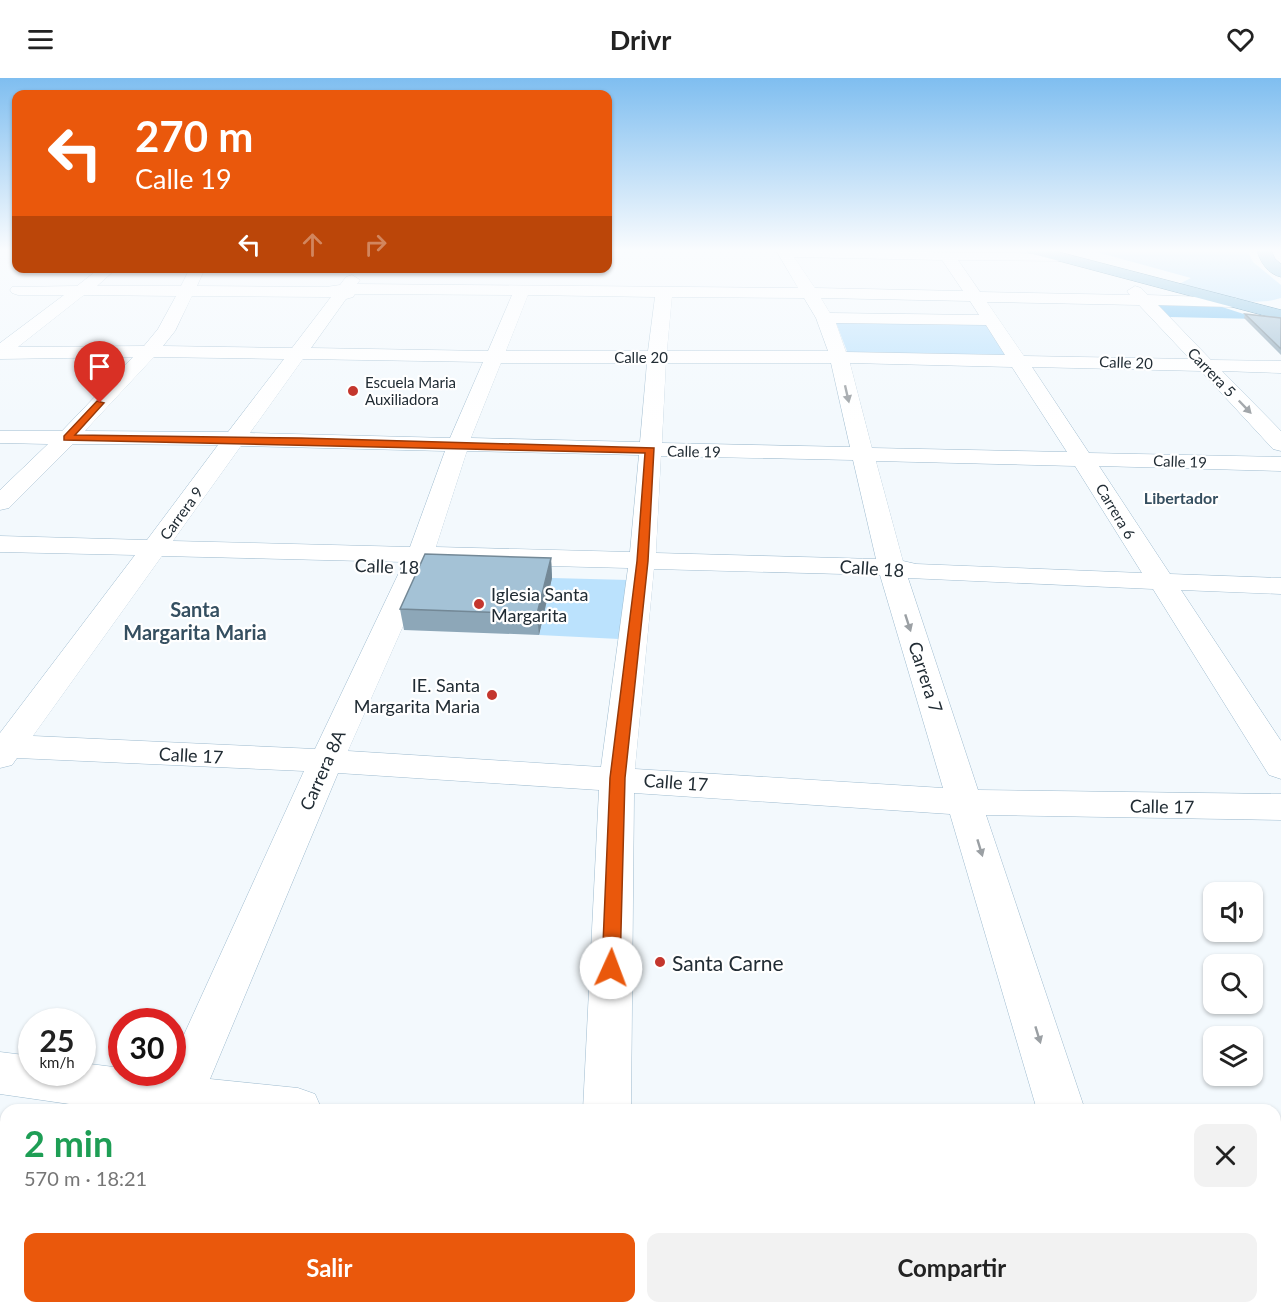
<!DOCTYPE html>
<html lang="es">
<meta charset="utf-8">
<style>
:root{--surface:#fff;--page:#f2f2f2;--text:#222;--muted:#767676;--accent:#ea580c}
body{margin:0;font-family:Lato,sans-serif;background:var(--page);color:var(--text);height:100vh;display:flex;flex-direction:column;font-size:22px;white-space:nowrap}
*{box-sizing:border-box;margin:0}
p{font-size:20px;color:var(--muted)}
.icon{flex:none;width:33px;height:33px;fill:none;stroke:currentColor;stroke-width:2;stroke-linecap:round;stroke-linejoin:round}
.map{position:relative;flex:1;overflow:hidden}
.sheet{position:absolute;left:0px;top:1026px;width:1281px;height:210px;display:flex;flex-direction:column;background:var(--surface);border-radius:18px 18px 0 0;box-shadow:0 2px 4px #0004}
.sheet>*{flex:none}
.top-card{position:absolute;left:12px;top:12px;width:600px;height:183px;border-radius:12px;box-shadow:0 2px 4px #0004;background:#ea580c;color:#fff;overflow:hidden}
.controls{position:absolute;left:1203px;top:804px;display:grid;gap:12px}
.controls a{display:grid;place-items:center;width:60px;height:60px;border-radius:12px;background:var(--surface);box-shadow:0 2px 4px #0004;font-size:30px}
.speed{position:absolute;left:18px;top:930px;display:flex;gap:12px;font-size:30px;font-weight:700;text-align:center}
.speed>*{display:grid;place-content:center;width:78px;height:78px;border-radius:50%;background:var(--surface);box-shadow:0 2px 4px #0004;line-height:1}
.speed small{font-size:15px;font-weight:400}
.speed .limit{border:9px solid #d22;background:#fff;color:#111}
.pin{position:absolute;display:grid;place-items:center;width:51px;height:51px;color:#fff;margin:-62px -26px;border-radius:50% 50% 50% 0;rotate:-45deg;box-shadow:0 0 6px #0007}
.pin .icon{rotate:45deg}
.me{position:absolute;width:66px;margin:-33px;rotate:2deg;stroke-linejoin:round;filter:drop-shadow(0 0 4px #0008)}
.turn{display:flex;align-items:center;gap:21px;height:126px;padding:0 24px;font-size:27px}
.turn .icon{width:78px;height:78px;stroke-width:2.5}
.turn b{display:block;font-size:42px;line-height:51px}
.lanes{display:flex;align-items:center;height:57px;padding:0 24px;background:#0003;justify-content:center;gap:30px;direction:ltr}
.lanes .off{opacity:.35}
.round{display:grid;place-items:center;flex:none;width:63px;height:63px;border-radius:12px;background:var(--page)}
.head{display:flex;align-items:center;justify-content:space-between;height:102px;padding:0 24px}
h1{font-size:36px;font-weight:700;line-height:45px;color:#1e9e55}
.primary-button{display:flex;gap:12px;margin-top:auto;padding:12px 24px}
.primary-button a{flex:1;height:69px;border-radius:12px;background:var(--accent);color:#fff;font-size:24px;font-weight:700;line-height:69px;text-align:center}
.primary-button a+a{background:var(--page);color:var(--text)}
header{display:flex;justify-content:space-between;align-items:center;height:78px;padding:0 24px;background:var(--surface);font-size:27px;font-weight:700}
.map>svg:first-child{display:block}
</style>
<header><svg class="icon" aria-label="menu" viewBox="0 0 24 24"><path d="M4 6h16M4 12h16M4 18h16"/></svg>Drivr<svg class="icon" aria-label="heart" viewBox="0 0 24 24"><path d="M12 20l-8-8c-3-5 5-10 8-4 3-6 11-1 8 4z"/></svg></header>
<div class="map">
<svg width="1281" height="1236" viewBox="0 0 1281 1236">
<rect width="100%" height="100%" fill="#f3f9fd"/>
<g fill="#bbe2fd">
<path d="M 792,172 L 1020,172 L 1036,176 L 1035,178 Z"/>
<path d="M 1089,172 L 1247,172 L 1253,184 L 1281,207 L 1281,220 C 1248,231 1209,215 1177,207 L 1191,200 Z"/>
<path d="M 835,242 L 984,244 L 1009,279 L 848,276 Z"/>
<path d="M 552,500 L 629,502 L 619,561 L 539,557 Z"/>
</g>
<path fill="#76c2f2" d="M 1157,226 L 1216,227 L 1259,241 L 1169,239 Z"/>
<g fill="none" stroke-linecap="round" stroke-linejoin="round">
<g stroke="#9ebbcf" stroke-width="1">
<g id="minor">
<path d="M 776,172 L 1064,176 L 1069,177 L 1071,180 L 1069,183 L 958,182 L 980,214 L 1130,217 L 1127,213 L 1135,208 L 1141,210 L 1148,217 L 1236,220 L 1238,224 L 1236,228 L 1230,229 L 1158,227 L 1211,282 L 1281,283 L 1281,295 L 1222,293 L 1281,353 L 1281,373 L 1273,371 L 1201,293 L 1032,289 L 1089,375 L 1281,379 L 1281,393 L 1099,388 L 1170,496 L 1281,500 L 1281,516 L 1181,512 L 1281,663 L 1281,701 L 1269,697 L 1153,511 L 908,500 L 978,712 L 1281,716 L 1281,742 L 986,737 L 1085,1032 L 1037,1032 L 950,736 L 634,715 L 631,1032 L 583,1032 L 599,712 L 338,695 L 210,1001 L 298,1010 L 315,1016 L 322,1032 L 111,1032 L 0,1016 L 0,974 L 32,978 L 32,994 L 82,994 L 82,985 L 122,990 L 122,994 L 166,996 L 172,994 L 172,983 L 304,693 L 17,680 L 12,687 L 0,690 L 0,655 L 135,477 L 0,474 L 0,458 L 147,462 L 218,367 L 73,366 L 9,430 L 0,432 L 0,412 L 48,366 L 0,365 L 0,353 L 62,353 L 133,279 L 0,281 L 0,265 L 64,217 L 18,217 L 12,215 L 10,212 L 12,209 L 77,208 L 100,190 L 117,190 L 97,208 L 181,208 L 190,190 L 205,190 L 197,208 L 326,209 L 340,207 L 346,199 L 352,197 L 360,202 L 357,206 L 798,210 ZM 794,179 L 942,182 L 963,213 L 815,210 ZM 355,216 L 512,217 L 488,273 L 311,270 L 346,221 L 353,219 ZM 84,217 L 176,218 L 158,251 L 144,268 L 18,269 ZM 528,217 L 655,219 L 648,273 L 506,273 ZM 192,218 L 326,219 L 331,219 L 292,270 L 163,268 L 175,253 ZM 672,219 L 804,220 L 816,240 L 828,273 L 667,273 ZM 821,220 L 970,223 L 979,237 L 830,235 ZM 987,224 L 1139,227 L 1190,281 L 1024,278 ZM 836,245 L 986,247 L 1005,277 L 846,274 ZM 154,279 L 284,281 L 228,354 L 85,353 ZM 303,281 L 483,284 L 450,360 L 250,355 ZM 501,285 L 647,285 L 640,364 L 471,360 ZM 666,285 L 831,285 L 850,369 L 662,365 ZM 850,285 L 1012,289 L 1067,374 L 872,370 ZM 241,368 L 445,373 L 410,469 L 173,463 ZM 467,373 L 639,377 L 630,474 L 436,469 ZM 661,378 L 853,382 L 876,481 L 656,475 ZM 876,383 L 1075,388 L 1142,495 L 916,486 L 903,483 ZM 162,478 L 404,484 L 315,671 L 33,658 ZM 431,485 L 628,490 L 601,689 L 348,673 ZM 654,491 L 880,497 L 943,710 L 635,691 Z"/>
<path d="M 1275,1106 L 1281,1106 L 1281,1158 L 1275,1156 Z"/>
<path d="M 62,1230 L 116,1230 L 114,1236 L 60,1236 Z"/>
<path d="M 566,1230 L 620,1230 L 619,1236 L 565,1236 Z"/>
<path d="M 1095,1230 L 1149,1230 L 1151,1236 L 1097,1236 Z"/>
</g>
</g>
<g stroke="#2e7299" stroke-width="1">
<g id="major">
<path d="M 1026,172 L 1051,172 L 1281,232 L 1281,242 L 1029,175 Z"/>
<path d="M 1257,172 L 1271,172 L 1275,181 L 1281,186 L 1281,199 C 1268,196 1260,184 1257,172 Z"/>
</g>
</g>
<use href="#minor" fill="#fff" fill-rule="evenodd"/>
<use href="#major" fill="#86c1e2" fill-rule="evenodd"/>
</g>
<g fill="#8da7b8">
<path d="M 1245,236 L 1281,240 L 1281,277 L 1244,240 Z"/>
<path d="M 551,480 L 552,500 L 539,557 L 404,552 L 400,531 Z"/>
</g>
<path fill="#738896" d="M 551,480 L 552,500 L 539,557 L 537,536 Z"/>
<g fill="#a4c2d6" stroke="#738896" stroke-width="1.5">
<path d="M 1245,236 L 1281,240 L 1281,271 Z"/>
<path d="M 425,476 L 551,480 L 537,536 L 400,531 Z"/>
</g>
<defs><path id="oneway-solid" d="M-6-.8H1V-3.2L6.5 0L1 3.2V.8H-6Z" transform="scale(1.5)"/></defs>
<g fill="#9ba0a4">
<use href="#oneway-solid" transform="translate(847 316) rotate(77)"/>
<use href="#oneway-solid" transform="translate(1245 329) rotate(46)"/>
<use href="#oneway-solid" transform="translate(908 545) rotate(72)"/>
<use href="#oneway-solid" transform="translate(980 770) rotate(73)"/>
<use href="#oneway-solid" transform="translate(1038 957) rotate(73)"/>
</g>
<linearGradient id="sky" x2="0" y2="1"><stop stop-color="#7fbef0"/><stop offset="0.5" stop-color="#fafcfe"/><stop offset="1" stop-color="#fafcfe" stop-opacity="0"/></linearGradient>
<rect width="1281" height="345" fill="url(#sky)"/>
<path fill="#ea580c" stroke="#983908" stroke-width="1.5" d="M 97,323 L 104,325 L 75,357 L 301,360 L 654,370 L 648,483 L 625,700 L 620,890 L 618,895 L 611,897 L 605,895 L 602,890 L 610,700 L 637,483 L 645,375 L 64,362 L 64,358 Z"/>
<g fill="#c4362d" stroke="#fff" stroke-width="2">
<circle cx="353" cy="313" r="6"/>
<circle cx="479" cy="526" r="6"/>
<circle cx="492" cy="617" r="6"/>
<circle cx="660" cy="884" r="6"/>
</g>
<g text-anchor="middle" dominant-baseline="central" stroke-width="4.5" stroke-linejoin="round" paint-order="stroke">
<g font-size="15" fill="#212c34" stroke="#fff">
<text x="641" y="279">Calle 20</text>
<text transform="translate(1126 284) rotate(2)">Calle 20</text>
<text transform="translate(1212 294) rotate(46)">Carrera 5</text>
<text transform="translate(694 373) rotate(1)">Calle 19</text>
<text transform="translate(1180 383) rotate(2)">Calle 19</text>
<text transform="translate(1116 433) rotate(59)">Carrera 6</text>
<text transform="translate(181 435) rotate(-54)">Carrera 9</text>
</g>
<g font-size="15" fill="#212c34" stroke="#fff" text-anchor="start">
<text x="365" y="304">Escuela Maria<tspan x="365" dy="17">Auxiliadora</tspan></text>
</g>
<g font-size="16" font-weight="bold" fill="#354f60" stroke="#fff">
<text x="1181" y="419">Libertador</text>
</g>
<g font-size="18" fill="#212c34" stroke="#fff">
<text transform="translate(387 488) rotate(2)">Calle 18</text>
<text transform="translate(872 490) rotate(4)">Calle 18</text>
<text transform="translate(926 599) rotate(72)">Carrera 7</text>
<text transform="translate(191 677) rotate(3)">Calle 17</text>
<text transform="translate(322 692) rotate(-66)">Carrera 8A</text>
<text transform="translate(676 704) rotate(4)">Calle 17</text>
<text transform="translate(1162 728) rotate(1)">Calle 17</text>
</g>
<g font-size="18" fill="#212c34" stroke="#fff" text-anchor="start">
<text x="491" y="516">Iglesia Santa<tspan x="491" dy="21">Margarita</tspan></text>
<text x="480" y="607" text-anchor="end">IE. Santa<tspan x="480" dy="21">Margarita Maria</tspan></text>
</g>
<g font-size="20" font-weight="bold" fill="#354f60" stroke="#fff">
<text x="195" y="531">Santa<tspan x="195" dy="23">Margarita Maria</tspan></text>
</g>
<g font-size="21" fill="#212c34" stroke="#fff" text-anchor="start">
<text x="672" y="884">Santa Carne</text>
</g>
</g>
</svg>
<div class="controls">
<a><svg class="icon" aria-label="sound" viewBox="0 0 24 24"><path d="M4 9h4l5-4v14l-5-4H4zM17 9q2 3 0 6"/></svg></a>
<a><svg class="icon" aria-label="search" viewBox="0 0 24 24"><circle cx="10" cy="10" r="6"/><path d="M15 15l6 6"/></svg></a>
<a><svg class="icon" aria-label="layers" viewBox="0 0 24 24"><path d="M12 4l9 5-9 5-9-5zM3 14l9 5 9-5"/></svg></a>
</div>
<div class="speed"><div>25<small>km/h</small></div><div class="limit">30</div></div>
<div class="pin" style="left:100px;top:325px;background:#d93025"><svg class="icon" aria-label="arrive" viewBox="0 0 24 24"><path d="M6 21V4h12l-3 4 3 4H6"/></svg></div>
<svg class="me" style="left:611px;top:890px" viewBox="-20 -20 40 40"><circle r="19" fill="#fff"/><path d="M0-13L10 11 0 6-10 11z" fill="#ea580c"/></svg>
<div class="top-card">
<div class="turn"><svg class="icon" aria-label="left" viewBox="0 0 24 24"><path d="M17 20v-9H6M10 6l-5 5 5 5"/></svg><div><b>270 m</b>Calle 19</div></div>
<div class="lanes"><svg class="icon" aria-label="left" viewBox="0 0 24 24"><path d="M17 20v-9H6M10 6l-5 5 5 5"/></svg><svg class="icon off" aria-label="ahead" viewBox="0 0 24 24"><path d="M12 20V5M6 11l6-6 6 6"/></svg><svg class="icon off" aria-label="right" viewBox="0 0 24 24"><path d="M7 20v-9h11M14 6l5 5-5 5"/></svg></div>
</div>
<section class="sheet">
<div class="head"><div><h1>2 min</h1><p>570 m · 18:21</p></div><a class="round"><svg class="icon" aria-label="close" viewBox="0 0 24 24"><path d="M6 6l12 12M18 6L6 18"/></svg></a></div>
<div class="primary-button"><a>Salir</a><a>Compartir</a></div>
</section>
</div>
